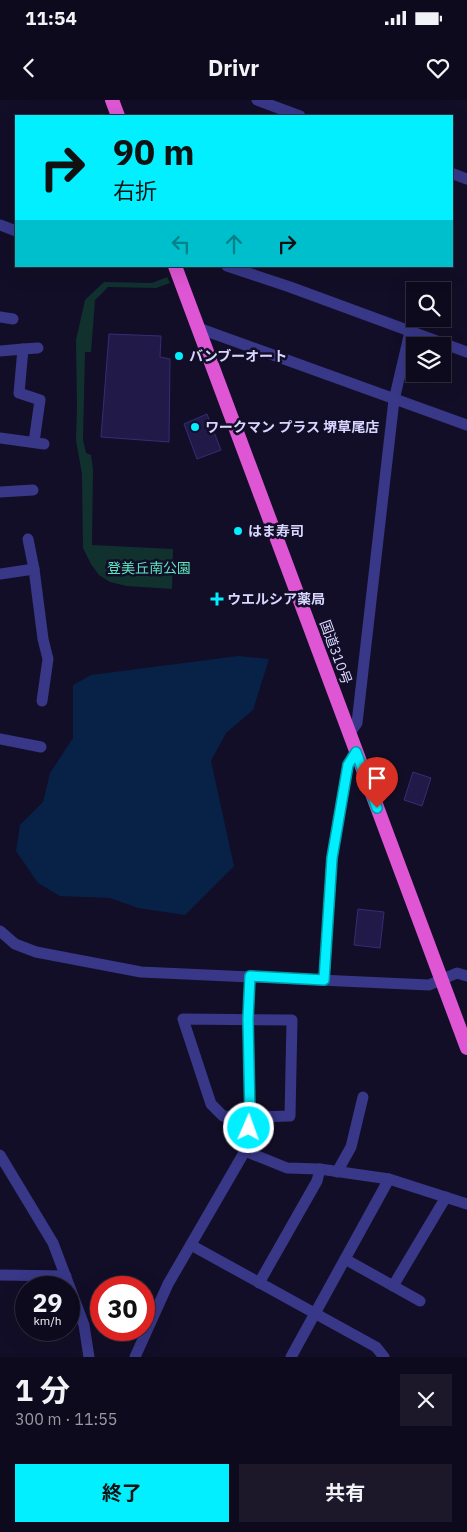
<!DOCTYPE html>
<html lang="ja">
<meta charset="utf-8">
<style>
:root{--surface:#0e0a1d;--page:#1c182a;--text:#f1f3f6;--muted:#9b9aa4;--line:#2e2b3b;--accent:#01efff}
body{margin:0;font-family:"IBM Plex Sans","Noto Sans JP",sans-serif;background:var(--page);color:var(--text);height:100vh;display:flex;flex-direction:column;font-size:19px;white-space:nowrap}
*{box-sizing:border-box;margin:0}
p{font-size:16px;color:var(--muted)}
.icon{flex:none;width:28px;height:28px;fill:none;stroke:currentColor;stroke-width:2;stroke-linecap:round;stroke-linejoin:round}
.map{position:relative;height:1257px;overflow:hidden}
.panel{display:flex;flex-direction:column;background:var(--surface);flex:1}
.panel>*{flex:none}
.guide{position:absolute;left:15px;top:15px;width:438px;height:152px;border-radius:0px;box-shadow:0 5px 20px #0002,0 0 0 1px var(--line);background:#01efff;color:#111;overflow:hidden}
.controls{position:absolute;left:406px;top:182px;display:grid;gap:10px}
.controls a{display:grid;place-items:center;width:45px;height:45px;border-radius:0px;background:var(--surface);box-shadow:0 5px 20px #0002,0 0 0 1px var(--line);font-size:25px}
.speed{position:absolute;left:15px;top:1176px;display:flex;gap:10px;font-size:25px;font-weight:700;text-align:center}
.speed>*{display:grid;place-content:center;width:65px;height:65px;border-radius:50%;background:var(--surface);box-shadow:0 5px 20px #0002,0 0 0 1px var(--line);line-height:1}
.speed small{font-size:12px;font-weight:400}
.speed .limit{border:8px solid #d22;background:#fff;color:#111}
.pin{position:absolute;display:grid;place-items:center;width:42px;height:42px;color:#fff;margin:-51px -21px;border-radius:50% 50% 50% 0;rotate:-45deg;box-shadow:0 0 5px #0007}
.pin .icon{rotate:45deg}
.me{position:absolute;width:55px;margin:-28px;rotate:2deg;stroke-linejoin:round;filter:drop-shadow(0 0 4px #0008)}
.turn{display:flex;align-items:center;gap:18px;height:105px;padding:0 15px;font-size:22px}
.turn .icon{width:65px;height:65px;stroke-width:2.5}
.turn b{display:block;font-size:35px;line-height:42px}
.lanes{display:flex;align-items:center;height:48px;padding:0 15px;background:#0003;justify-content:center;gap:25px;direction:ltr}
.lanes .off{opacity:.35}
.round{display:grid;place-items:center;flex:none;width:52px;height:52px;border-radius:0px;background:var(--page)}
.head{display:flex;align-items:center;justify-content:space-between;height:85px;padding:0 15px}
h1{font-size:30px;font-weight:700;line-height:38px}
.cta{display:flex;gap:10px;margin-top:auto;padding:10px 15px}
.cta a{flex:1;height:58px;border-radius:0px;background:var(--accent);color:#111;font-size:20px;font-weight:700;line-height:58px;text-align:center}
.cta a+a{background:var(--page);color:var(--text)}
.status{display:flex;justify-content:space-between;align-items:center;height:35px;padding:0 25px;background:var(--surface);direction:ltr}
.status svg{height:14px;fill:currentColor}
header{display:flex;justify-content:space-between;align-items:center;height:65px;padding:0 15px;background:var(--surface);font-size:22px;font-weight:700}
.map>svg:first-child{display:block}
</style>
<div class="status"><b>11:54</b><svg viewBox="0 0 49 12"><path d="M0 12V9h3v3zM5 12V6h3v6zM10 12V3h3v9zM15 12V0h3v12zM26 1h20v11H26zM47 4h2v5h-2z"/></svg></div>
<header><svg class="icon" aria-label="back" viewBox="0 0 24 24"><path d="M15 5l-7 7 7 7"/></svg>Drivr<svg class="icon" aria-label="heart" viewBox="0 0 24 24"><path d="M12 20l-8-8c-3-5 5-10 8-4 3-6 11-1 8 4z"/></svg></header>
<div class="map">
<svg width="467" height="1257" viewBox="0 0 467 1257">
<rect width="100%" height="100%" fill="#120e27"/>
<path fill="#11312f" d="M 167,177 L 170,183 L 156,188 L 108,187 L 95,200 L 91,252 L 85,252 L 83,340 L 86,353 L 91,355 L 93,370 L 92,445 L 173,449 L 172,489 L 127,486 L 110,482 L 99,475 L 91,464 L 83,448 L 82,374 L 76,340 L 77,307 L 76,240 L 85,200 L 104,182 L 152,183 Z"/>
<path fill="#082147" d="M 238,556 L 269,559 L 253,610 L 226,633 L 211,661 L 234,766 L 185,815 L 138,808 L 110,798 L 60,796 L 38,783 L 16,751 L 20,725 L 43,702 L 50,673 L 73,638 L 73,585 L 91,575 Z"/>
<g fill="#211a49" stroke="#372b76">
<path d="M 109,234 L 161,236 L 160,257 L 170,259 L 169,342 L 101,337 Z"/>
<path d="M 207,314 L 221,350 L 197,359 L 184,324 Z"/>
<path d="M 413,672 L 431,678 L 422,706 L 404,700 Z"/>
<path d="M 358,809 L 384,812 L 380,848 L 354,845 Z"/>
</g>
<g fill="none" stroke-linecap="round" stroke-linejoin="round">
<g stroke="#383788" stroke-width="11">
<path d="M 257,0 L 300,16"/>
<path d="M 451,73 L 467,79"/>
<path d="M 0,125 L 16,131"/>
<path d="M 227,166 L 290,187 L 467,252"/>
<path d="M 0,217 L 13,219"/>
<path d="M 198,228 L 467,325"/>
<path d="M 23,249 L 38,248"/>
<path d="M 0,251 L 23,249 L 19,293 L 40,300 L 34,342"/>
<path d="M 0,338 L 44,344"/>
<path d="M 0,392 L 33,390"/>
<path d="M 28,439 L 34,469 L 43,539 L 48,559 L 42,601"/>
<path d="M 0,474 L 34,469"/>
<path d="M 349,634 L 357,623 L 394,300 L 410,232"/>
<path d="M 0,639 L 41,647"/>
<path d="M 0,831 L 15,844 L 36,852 L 141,872 L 429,885 L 457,873 L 467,876"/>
<path d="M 324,880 L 332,758 L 348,665 L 356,652"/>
<path d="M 183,919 L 292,920 L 290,1016 L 250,1017 L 223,1016 L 211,1004 Z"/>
<path d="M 245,1051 L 287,1068 L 320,1069 L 389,1079 L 467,1104"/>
<path d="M 0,1055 L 53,1143 L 84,1225 L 89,1257"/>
<path d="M 337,1072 L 351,1047 L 363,997"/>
<path d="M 191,1145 L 376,1247 L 384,1257"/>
<path d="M 345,1159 L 420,1201"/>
<path d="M 0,1175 L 66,1176"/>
<path d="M 259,1183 L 317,1081 L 320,1069"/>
<path d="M 393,1186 L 446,1097"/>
<path d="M 135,1257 L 168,1184 L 245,1051 L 250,1017 L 248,919 L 250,876"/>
<path d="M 291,1257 L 389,1079"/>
</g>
<g stroke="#de56d4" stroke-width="14">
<path d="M 112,0 L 118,16"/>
<path d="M 175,166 L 467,948"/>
</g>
</g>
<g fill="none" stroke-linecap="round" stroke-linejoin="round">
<g stroke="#019ba6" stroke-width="12">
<path id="route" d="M 249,1028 L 250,1017 L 248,919 L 250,876 L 324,880 L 332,758 L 348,665 L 356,652 L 377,708"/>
</g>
<use href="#route" stroke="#01efff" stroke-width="9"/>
</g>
<g fill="#01efff" stroke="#120e27" stroke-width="2">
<circle cx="179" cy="256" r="5"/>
<circle cx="195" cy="327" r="5"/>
<circle cx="238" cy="431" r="5"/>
<path d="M214.5 491.5h5v5h5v5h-5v5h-5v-5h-5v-5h5z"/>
</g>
<g text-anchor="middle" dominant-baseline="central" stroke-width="5" stroke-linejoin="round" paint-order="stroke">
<g font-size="14" font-weight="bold" fill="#d8d5ff" stroke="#120e27" text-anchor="start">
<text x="189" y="256">バンブーオート</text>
<text x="205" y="327">ワークマン プラス 堺草尾店</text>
<text x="248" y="431">はま寿司</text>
<text x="227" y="499">ウエルシア薬局</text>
</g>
<g font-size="14" fill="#5be5bd" stroke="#120e27">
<text x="149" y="468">登美丘南公園</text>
</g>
<g font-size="14" fill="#d8d5ff" stroke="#120e27">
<text transform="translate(336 552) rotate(70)">国道310号</text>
</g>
</g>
</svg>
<div class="controls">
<a><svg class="icon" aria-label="search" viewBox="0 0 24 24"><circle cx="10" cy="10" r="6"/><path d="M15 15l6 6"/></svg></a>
<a><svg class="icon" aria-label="layers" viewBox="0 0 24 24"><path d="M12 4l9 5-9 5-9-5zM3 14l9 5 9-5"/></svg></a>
</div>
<div class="speed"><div>29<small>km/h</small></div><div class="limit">30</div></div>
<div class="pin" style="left:377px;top:708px;background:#d93025"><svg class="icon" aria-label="arrive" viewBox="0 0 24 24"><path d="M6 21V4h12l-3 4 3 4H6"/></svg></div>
<svg class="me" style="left:249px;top:1028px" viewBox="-20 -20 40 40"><circle r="17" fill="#01efff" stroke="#fff" stroke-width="3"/><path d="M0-11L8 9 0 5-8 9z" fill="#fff"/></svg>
<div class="guide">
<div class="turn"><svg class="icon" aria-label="right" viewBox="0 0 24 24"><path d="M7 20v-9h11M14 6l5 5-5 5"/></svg><div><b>90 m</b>右折</div></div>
<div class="lanes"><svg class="icon off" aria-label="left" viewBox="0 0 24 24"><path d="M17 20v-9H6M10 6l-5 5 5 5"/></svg><svg class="icon off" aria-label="ahead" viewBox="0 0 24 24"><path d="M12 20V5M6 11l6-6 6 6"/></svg><svg class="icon" aria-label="right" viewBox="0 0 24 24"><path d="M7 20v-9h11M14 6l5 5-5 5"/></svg></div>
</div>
</div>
<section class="panel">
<div class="head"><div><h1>1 分</h1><p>300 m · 11:55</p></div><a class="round"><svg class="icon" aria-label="close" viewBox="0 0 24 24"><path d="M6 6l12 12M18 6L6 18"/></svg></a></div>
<div class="cta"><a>終了</a><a>共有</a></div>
</section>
